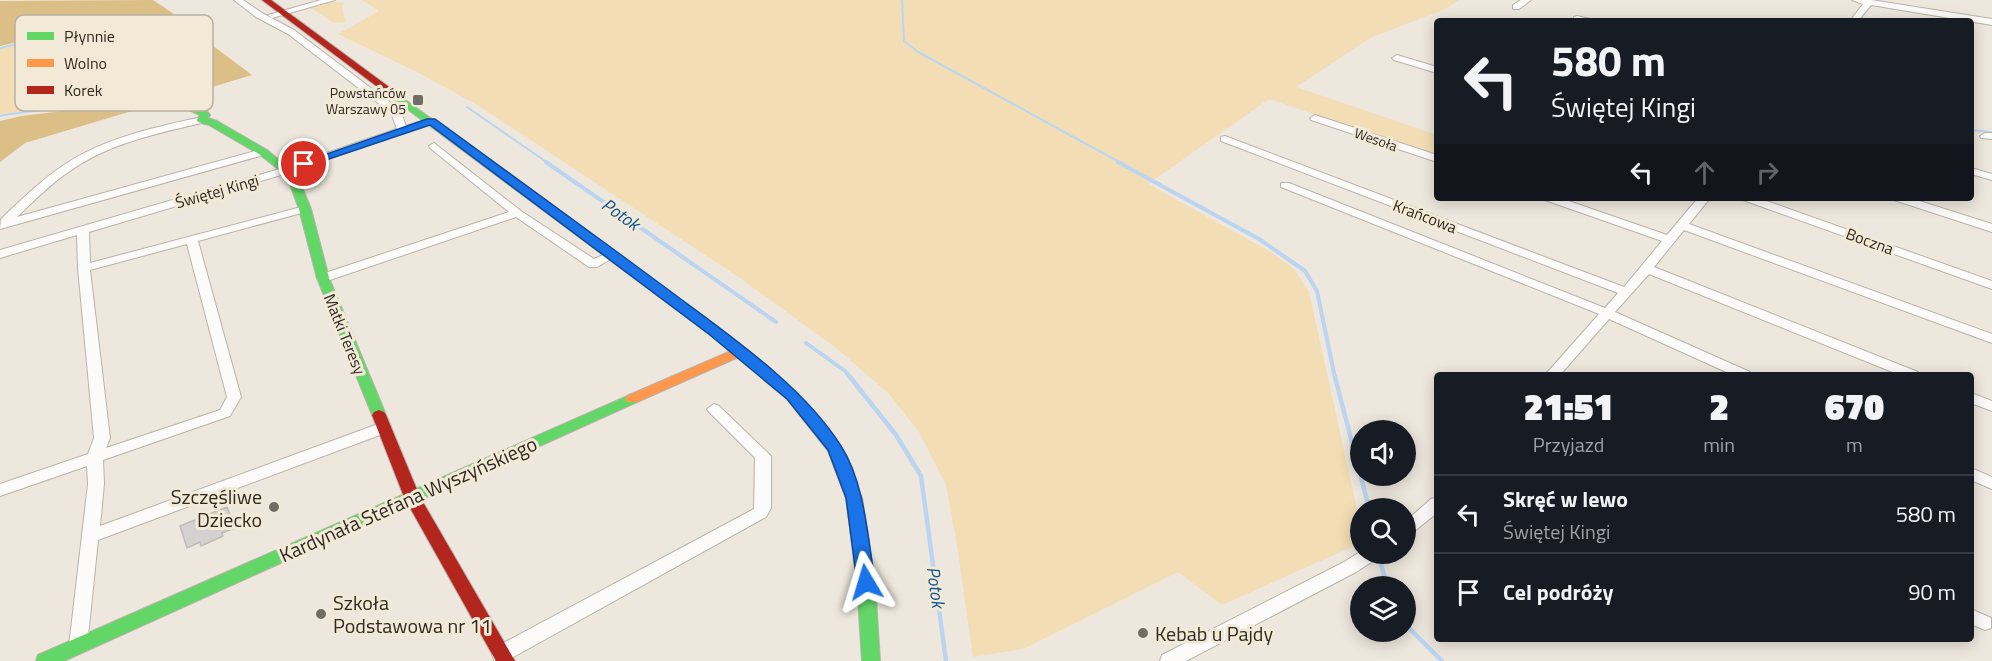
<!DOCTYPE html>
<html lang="pl">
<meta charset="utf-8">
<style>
:root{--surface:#171b24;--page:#20242c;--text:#f1f3f6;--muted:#9ea1a6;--line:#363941}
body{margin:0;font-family:"Titillium Web",sans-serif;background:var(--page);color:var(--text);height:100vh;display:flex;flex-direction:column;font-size:22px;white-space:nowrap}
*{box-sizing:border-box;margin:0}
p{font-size:20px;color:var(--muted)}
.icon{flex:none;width:33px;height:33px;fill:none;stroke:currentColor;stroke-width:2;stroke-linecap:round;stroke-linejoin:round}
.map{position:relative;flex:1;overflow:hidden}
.side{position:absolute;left:1434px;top:372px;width:540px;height:270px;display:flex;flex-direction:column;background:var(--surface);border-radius:6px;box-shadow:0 3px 15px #0003}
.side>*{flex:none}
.hud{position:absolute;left:1434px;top:18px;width:540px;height:183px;border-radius:6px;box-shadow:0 3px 15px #0003;background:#171b24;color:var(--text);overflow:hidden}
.fabs{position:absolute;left:1350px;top:420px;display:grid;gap:12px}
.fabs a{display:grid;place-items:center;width:66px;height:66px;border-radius:50%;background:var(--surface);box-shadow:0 3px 15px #0003;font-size:30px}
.pin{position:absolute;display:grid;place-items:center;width:51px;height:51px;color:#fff;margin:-26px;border:3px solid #fff;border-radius:50%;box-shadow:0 2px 6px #0007}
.me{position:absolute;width:66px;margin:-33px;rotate:353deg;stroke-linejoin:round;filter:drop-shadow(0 0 4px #0008)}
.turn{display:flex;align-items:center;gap:21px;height:126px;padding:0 18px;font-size:27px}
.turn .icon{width:78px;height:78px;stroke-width:2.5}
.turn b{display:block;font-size:42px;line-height:51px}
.lanes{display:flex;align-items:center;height:57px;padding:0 18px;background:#0003;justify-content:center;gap:30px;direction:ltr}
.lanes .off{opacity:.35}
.eta{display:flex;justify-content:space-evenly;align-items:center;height:102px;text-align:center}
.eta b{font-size:36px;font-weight:800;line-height:42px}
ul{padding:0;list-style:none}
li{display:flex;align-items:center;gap:18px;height:78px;padding:0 18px;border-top:2px solid var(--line)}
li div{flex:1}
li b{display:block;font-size:22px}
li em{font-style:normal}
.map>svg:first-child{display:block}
</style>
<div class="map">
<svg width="1992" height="661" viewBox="0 0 1992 661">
<rect width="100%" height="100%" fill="#ede7dd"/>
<g fill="#f3ddb5">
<path d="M 362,0 L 1459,0 L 1445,9 L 1370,38 L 1296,87 L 1437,135 L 1437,156 L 1269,99 L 1148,184 L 1269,251 L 1294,269 L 1309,292 L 1360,524 L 1354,546 L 1222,605 L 1178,572 L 1023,649 L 973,657 L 957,545 L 946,485 L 919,432 L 889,394 L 835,347 L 740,278 L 479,106 L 421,74 L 338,34 L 379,11 Z"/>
<path d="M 333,2 L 344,3 L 342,6 L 345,22 L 334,23 L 311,8 Z"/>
<path d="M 174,14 L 201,37 L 161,46 L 163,41 C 158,30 152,27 141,25 L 142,21 Z"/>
<path d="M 144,27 L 156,34 L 159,41 L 135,77 L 116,93 L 85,101 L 0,115 L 0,48 C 46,36 96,28 144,27 Z"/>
</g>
<g fill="#dcbf87">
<path d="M 153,0 L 174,14 L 142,21 L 141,25 L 137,26 L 41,37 L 0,46 L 0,1 Z"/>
<path d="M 201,37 L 252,75 L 25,143 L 0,162 L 0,121 L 21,116 L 89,108 L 134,91 L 129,88 L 145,76 L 161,46 Z"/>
</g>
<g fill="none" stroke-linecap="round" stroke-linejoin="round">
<g stroke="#bbd5f1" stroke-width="2">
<path d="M 902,0 L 904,41 L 918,52 L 1121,163"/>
<path d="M 0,48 L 45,37 L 136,27 L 151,29 L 160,41 C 152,57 142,75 127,86 C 97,110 37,108 0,116"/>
<path d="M 467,107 L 548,163"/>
<path d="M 1971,130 L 1992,132"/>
</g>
<g stroke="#bbd5f1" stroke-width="4">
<path d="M 546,162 L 776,322"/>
<path d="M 1118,162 L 1259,239 L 1305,271 L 1317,291 L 1335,378"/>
<path d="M 806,343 L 845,371 L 851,378"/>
</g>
<g stroke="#bbd5f1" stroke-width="4.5">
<path d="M 850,377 L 896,435 L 921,476 L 946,661"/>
<path d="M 1335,377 L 1369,508"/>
<path d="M 1381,564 L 1387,586"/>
<path d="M 1406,625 L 1442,661"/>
</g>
</g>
<path fill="#d4d1d0" stroke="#bebcba" stroke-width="1.5" d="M 227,507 L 235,528 L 222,533 L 223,536 L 201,546 L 200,542 L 187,548 L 180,526 Z"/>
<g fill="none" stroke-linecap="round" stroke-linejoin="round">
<g stroke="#b8b3ab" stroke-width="2">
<g id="street">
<path d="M 234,0 L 243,0 L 262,13 L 294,30 L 400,110 L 406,126 L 431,118 L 436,121 L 291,172 L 89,232 L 90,263 L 305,206 L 311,209 L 309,211 L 198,241 L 241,397 L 230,416 L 103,460 L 104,484 L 100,526 L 378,424 L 388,424 L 391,428 L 388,432 L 98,540 L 87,646 L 85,651 L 78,654 L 71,651 L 69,646 L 88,484 L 87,466 L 0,496 L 0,484 L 88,454 L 94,438 L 78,268 L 77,235 L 0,258 L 0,250 L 283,168 L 397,129 L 391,113 L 386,109 L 288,34 L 256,17 ZM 187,244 L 227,397 L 220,410 L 106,448 L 110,438 L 90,270 Z"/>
<path d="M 321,0 L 335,0 L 272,18 L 268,15 Z"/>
<path d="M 1521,0 L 1531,0 L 1519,9 L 1513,9 L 1513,5 Z"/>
<path d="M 1852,0 L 1871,0 L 1992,19 L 1992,25 L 1871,5 L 1858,21 L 1850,21 L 1863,4 Z"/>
<path d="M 1577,16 L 1590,19 L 1591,21 L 1574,21 L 1574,17 Z"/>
<path d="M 1397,55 L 1437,67 L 1437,73 L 1394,60 L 1392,58 Z"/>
<path d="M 1315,115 L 1437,155 L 1437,162 L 1311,120 L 1310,118 Z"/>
<path d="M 202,117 L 207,120 L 206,122 C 159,133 109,143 70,171 C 50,184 34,201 17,217 L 259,150 L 267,150 L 268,152 L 267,154 L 0,229 L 1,219 C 21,200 41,180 64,165 C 104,138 155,127 202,117 Z"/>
<path d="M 1985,133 L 1992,133 L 1992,139 L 1981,138 L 1980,136 Z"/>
<path d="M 1225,136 L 1624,287 L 1662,241 L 1545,200 L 1543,198 L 1560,198 L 1667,235 L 1698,198 L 1710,198 L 1689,224 L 1992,334 L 1992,343 L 1684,230 L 1654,267 L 1918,372 L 1920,375 L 1900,375 L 1649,274 L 1615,312 L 1750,372 L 1752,375 L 1733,375 L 1609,319 L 1560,375 L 1545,375 L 1599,314 L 1281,187 L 1281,183 L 1289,183 L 1605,308 L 1618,293 L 1221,141 L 1221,137 Z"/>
<path d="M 434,143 L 521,211 L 594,259 L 612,251 L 618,255 L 597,267 L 589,267 L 516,217 L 327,281 L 319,281 L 317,278 L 319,275 L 509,212 L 430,148 L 429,146 Z"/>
<path d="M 1971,168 L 1992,174 L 1992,180 L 1971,174 Z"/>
<path d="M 1741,198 L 1758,198 L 1992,281 L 1992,289 L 1743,200 Z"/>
<path d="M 1892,198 L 1910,198 L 1992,224 L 1992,232 L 1894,200 Z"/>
<path d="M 1971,393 L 1992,401 L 1992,411 L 1971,403 Z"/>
<path d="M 714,404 L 719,406 L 771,456 L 771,508 L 766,517 L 508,660 L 494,660 L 492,654 L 494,648 L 754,509 L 755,458 L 709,412 L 707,409 Z"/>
<path d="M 1971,468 L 1992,477 L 1992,489 L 1971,480 Z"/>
<path d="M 1437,497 L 1437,513 L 1412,533 L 1406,535 L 1406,521 L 1431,499 Z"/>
<path d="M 1360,552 L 1360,554 L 1379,554 L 1376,559 L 1356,572 L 1186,661 L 1160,661 L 1162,655 L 1344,562 Z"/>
<path d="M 1971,609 L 1991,618 L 1991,628 L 1985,630 L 1971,624 Z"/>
</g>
</g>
<g stroke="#b8b3ab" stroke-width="2">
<g id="fast">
<path d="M 386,86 L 718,327 L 797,393 L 840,445 L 862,498 L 875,582 L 880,661 L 862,661 L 857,582 L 846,498 L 828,451 L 787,399 L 708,333 L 383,91 L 383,87 Z"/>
<path d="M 176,98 L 204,108 L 210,115 L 208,118 L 217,121 L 267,150 L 297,175 L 311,209 L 329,278 L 386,415 L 384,418 L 374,418 L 372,415 L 317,278 L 299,209 L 287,176 L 259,154 L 209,125 L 198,122 L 197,120 L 200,115 L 173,103 L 173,99 Z"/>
<path d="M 632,394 L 639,399 L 637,402 L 64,661 L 36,661 L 38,655 Z"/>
</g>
</g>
<g stroke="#b8b3ab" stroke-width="2">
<path id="slow" d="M 738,348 L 743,349 L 745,352 L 743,355 L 637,402 L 627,402 L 625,399 L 627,396 Z"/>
</g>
<g stroke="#b8b3ab" stroke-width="2">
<g id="jam">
<path d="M 262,0 L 271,0 L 389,87 L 389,91 L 383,91 Z"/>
<path d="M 379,410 L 384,412 L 386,415 L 420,497 L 515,661 L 496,661 L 404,497 L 372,415 L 374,412 Z"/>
</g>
</g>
<use href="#street" fill="#fcfbfa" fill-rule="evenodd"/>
<use href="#fast" fill="#63d668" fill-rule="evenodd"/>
<use href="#slow" fill="#ff974d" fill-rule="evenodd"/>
<use href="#jam" fill="#b3261e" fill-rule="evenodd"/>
</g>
<path fill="#1a73e8" stroke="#114b97" stroke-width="1.5" d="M 427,119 L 435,119 C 513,176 592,233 670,291 C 727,334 803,385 841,446 C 865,483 868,540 875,582 L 872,587 L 866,589 L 860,587 L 857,582 L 846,498 L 828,450 L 787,399 L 710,335 L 430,125 L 308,166 L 304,167 L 298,164 Z"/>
<g fill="#716c64" stroke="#f3e9d7" stroke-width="2">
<rect x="412" y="94" width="12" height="12" rx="3"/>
<circle cx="274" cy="507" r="6"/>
<circle cx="321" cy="614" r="6"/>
<circle cx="1143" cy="633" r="6"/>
</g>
<g text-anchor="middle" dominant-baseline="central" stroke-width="6" stroke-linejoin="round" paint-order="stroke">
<g font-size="14" fill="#2e2a23" stroke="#f3e9d7" text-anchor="end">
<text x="406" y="92">Powstańców<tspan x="406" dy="16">Warszawy 05</tspan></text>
</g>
<g font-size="14" fill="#2e2a23" stroke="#f3e9d7">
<text transform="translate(1376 139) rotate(19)">Wesoła</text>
</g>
<g font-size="16" fill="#2e2a23" stroke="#f3e9d7">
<text transform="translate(217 191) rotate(-16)">Świętej Kingi</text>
<text transform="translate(1425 216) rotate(21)">Krańcowa</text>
<text transform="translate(1870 241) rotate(20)">Boczna</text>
<text transform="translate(345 334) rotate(68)">Matki Teresy</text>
</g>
<g font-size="18" font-style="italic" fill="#0d5594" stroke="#f3e9d7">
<text transform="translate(621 214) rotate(35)">Potok</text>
<text transform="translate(936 587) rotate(82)">Potok</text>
</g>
<g font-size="20" fill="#2e2a23" stroke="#f3e9d7" text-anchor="start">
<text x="262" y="496" text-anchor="end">Szczęśliwe<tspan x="262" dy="23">Dziecko</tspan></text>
<text x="333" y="602">Szkoła<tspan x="333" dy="23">Podstawowa nr 11</tspan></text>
<text x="1155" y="633">Kebab u Pajdy</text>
</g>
<g font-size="20" fill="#2e2a23" stroke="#f3e9d7">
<text transform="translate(408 499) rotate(-24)">Kardynała Stefana Wyszyńskiego</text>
</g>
</g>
<rect x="15" y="15" width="198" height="96" rx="9" fill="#f3e9d7" stroke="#b8b0a1" stroke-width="1.5"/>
<rect x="27" y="32" width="27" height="8" fill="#63d668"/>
<rect x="27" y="59" width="27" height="8" fill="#ff974d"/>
<rect x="27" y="86" width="27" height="8" fill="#b3261e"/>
<g font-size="16" fill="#2e2a23">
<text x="64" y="42">Płynnie</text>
<text x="64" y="69">Wolno</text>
<text x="64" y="96">Korek</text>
</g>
</svg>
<div class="fabs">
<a><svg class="icon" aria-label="sound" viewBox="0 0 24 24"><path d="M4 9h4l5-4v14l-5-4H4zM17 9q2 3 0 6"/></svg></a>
<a><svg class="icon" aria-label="search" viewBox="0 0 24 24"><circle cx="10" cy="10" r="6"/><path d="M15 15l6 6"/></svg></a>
<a><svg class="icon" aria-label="layers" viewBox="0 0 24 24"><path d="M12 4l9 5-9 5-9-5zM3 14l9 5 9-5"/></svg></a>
</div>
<div class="pin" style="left:304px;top:164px;background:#d93025"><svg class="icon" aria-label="arrive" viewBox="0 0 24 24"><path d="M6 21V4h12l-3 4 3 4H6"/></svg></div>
<svg class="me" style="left:866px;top:582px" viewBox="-20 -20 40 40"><path d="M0-17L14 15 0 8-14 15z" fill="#1a73e8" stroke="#fff" stroke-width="4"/></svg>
<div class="hud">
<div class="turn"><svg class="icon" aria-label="left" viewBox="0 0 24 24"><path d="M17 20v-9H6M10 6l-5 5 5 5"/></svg><div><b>580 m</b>Świętej Kingi</div></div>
<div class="lanes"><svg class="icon" aria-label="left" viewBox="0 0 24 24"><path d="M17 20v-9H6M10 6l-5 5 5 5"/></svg><svg class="icon off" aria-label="ahead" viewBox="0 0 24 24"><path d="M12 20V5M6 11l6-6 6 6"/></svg><svg class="icon off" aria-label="right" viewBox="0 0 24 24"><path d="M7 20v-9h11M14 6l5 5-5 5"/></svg></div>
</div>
<section class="side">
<div class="eta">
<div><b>21:51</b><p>Przyjazd</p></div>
<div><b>2</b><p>min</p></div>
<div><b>670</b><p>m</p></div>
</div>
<ul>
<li><svg class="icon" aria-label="left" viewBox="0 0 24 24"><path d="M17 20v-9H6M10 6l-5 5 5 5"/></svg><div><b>Skręć w lewo</b><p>Świętej Kingi</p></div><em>580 m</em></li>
<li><svg class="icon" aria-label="arrive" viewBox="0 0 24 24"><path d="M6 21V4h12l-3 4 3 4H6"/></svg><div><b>Cel podróży</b></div><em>90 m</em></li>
</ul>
</section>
</div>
